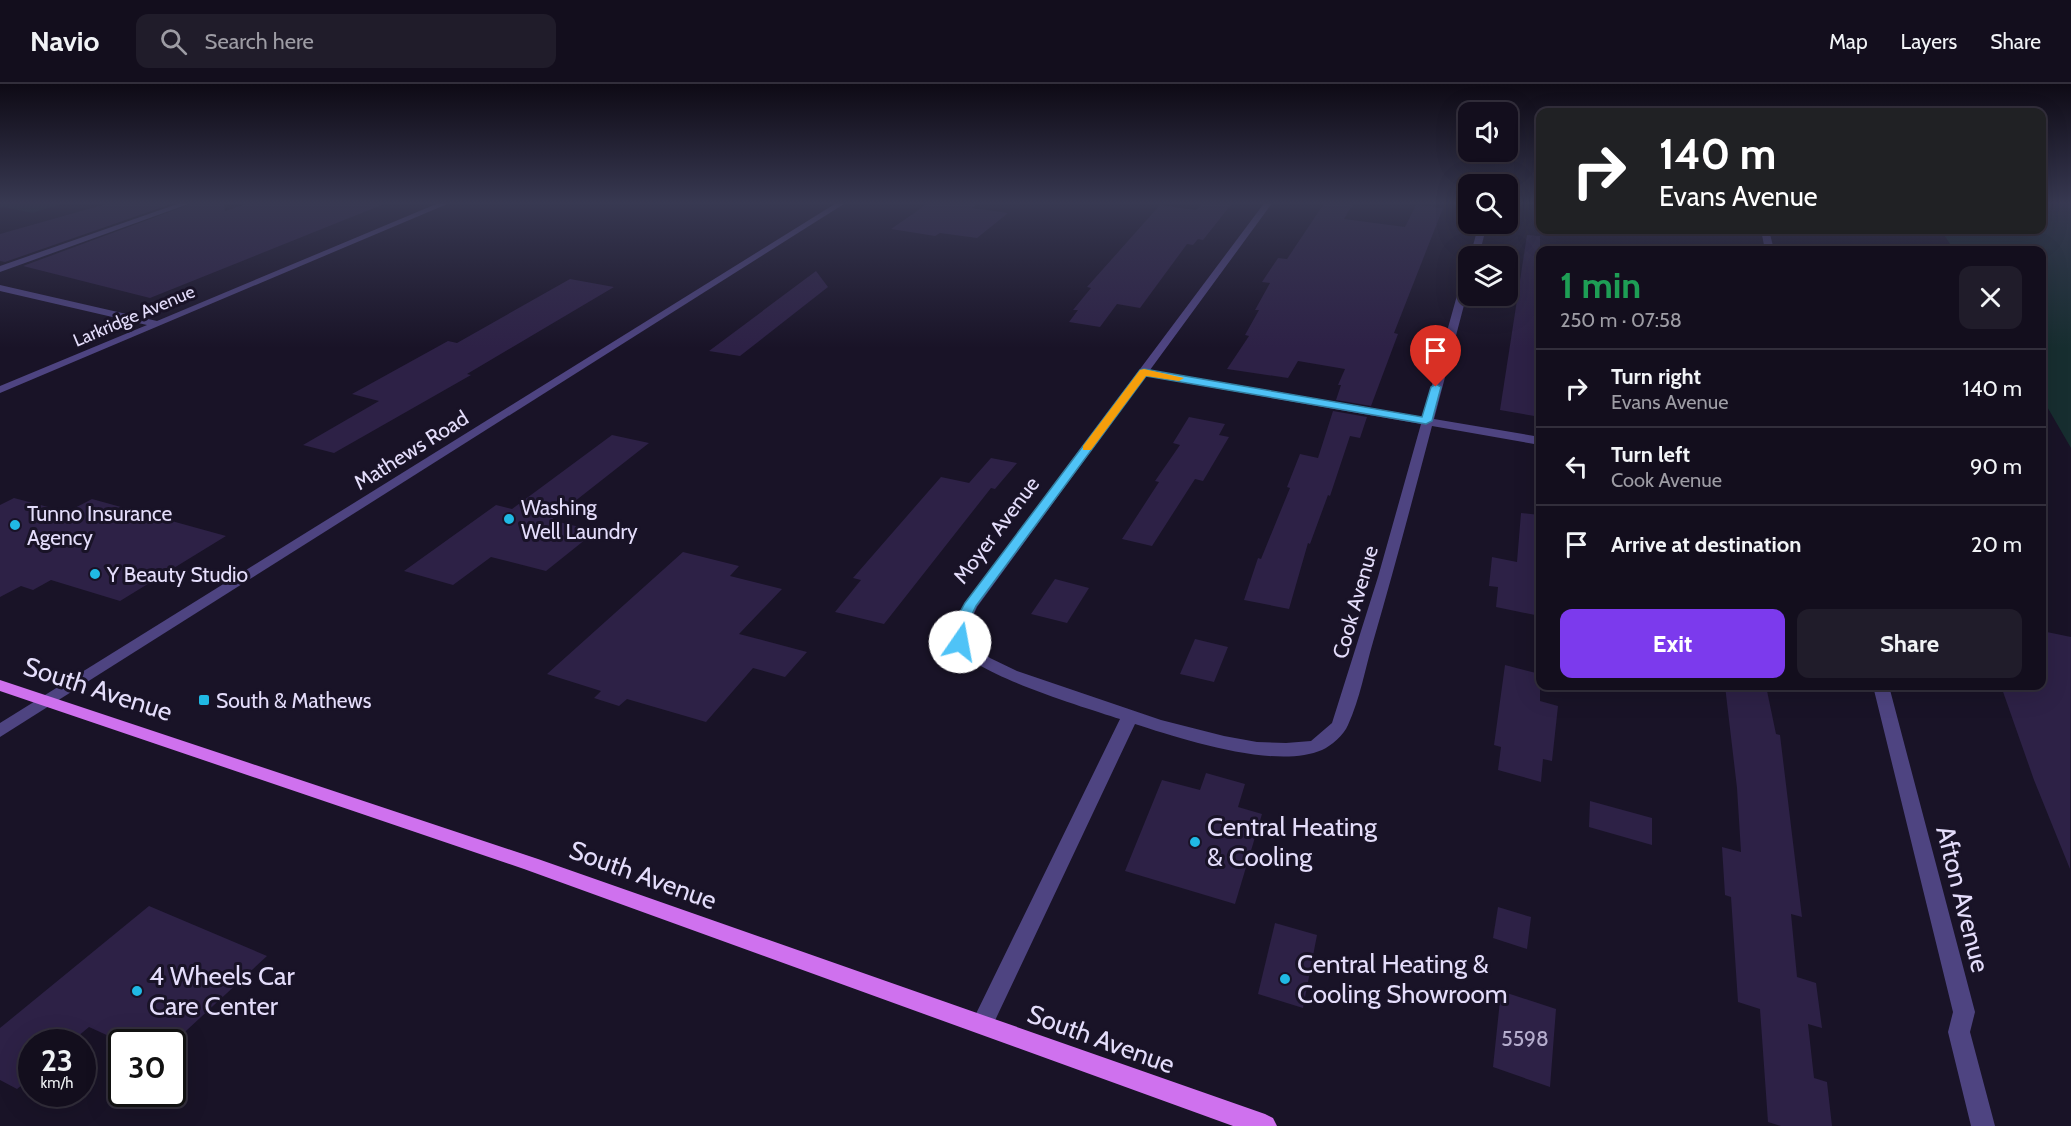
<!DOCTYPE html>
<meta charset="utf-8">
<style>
:root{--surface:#130e1d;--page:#201c2a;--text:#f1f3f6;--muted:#9d9ca4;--line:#322e3b;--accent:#7c3aed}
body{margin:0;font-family:Cabin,sans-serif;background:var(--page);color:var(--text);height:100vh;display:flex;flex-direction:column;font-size:22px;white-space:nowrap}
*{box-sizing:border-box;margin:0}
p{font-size:20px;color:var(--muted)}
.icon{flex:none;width:33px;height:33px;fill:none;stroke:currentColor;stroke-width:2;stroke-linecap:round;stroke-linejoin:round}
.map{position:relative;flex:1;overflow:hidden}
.details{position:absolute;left:1536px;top:162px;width:510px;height:444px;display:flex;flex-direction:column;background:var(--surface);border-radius:12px;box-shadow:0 6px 24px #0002,0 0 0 2px var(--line)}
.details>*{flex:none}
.banner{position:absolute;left:1536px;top:24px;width:510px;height:126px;border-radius:12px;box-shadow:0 6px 24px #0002,0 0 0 2px var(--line);background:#202124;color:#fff;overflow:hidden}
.controls{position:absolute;left:1458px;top:18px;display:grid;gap:12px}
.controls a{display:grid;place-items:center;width:60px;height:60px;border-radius:12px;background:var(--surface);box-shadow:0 6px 24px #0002,0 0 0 2px var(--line);font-size:30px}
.speed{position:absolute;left:18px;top:945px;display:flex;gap:12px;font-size:30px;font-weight:700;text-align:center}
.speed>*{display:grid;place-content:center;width:78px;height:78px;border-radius:50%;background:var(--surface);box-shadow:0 6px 24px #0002,0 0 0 2px var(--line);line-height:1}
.speed small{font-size:15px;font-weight:400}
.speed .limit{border:3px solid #111;border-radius:9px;background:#fff;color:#111}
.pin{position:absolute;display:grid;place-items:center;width:51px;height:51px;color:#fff;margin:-62px -26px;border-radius:50% 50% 50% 0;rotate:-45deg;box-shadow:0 0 6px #0007}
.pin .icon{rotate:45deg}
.me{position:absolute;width:66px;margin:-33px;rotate:12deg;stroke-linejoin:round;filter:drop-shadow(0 0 4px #0008)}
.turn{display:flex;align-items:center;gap:21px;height:126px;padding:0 24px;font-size:27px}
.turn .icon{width:78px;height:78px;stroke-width:2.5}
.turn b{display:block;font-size:42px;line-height:51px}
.round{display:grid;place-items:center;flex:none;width:63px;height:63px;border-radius:12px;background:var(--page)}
.head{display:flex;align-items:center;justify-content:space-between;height:102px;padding:0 24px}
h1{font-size:36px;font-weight:800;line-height:45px;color:#1e9e55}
.action{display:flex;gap:12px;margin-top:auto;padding:12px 24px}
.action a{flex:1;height:69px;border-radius:12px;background:var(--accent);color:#fff;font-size:24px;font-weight:800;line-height:69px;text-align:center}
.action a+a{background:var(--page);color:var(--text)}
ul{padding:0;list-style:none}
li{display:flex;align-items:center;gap:18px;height:78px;padding:0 24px;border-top:2px solid var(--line)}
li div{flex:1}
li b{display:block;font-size:22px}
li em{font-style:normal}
header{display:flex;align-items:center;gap:36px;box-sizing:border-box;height:84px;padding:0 30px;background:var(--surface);border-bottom:2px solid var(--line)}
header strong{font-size:28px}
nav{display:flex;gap:33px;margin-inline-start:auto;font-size:21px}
.search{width:420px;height:54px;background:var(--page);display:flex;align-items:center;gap:15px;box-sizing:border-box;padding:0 21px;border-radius:12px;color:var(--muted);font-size:22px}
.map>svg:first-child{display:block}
</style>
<header>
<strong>Navio</strong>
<div class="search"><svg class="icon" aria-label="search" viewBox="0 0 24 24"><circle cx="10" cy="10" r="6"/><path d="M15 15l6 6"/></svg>Search here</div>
<nav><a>Map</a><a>Layers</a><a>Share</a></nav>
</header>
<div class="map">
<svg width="2071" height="1042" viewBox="0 0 2071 1042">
<rect width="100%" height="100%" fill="#191327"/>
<g fill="#172e30">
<path d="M 0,118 L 68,118 L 32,129 L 0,122 Z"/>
<path d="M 2042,118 L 2071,118 L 2071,364 L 2042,314 L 2042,166 L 1954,166 L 1941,146 L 2042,146 Z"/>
</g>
<g fill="#2d2146">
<path d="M 113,118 L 177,118 L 5,178 L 0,177 L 0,150 Z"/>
<path d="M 196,118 L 224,118 L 225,127 L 252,118 L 389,118 L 150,214 L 23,182 Z"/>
<path d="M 930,118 L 980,118 L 972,124 L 1008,129 L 977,154 L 940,149 L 935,152 L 891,145 Z"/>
<path d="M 1204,118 L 1233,118 L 1203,156 L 1198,155 L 1193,161 L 1187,160 L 1140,224 L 1117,220 L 1100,243 L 1069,238 L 1078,226 L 1073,226 L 1091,204 L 1087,203 L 1160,121 L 1196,126 Z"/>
<path d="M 1325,118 L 1354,118 L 1344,135 L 1405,143 L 1416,121 L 1443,124 L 1394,249 L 1398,250 L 1371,322 L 1336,316 L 1341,301 L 1338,301 L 1345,285 L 1298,277 L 1288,294 L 1227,285 L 1249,252 L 1245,251 L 1259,226 L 1255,226 L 1270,199 L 1262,198 L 1278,174 L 1287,175 Z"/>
<path d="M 1527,151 L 1540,152 L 1540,333 L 1500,326 Z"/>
<path d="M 816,187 L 828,203 L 740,272 L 709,267 Z"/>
<path d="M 570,195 L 614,203 L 467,290 L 471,291 L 334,369 L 303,361 L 379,317 L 352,310 L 448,257 L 457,259 Z"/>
<path d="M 1333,327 L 1367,333 L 1360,354 L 1350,352 L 1330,412 L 1328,411 L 1310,460 L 1308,459 L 1289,525 L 1244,516 L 1258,474 L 1261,475 L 1290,404 L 1287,403 L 1300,370 L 1318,374 Z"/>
<path d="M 1189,333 L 1225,340 L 1219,351 L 1229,353 L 1203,397 L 1195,395 L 1152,462 L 1122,455 L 1159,398 L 1155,397 L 1180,361 L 1173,359 Z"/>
<path d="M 612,351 L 649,359 L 551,436 L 596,447 L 546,487 L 491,473 L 453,501 L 404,487 L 496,421 L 512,425 Z"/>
<path d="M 991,374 L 1017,379 L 995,405 L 991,404 L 884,540 L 835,528 L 861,496 L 853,494 L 941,393 L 974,400 L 969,399 Z"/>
<path d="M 14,414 L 67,428 L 92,415 L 226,452 L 120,517 L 51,496 L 33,506 L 21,502 L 0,513 L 0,421 Z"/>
<path d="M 1521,429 L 1540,431 L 1535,531 L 1496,523 L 1498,503 L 1489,502 L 1492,473 L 1517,478 Z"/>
<path d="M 683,468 L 739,482 L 730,492 L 782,505 L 739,550 L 807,568 L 785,593 L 753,584 L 706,638 L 627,615 L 619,622 L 594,614 L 601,607 L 547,590 Z"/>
<path d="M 1055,495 L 1089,504 L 1067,539 L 1031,530 Z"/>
<path d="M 2042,547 L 2071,553 L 2070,785 L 2034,696 L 2001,602 L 2042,602 Z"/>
<path d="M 1195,555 L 1228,563 L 1214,598 L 1180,590 Z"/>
<path d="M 1505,581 L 1540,590 L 1540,617 L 1558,622 L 1552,677 L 1543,675 L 1541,698 L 1498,686 L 1501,663 L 1494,661 Z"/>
<path d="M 1725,602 L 1766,602 L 1776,650 L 1780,651 L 1802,833 L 1791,830 L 1797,893 L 1816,899 L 1822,944 L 1808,940 L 1814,994 L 1827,998 L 1832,1042 L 1781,1042 L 1768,1038 L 1760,925 L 1738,918 L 1731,813 L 1725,811 L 1722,763 L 1741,768 L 1737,704 Z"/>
<path d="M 1206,689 L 1245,700 L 1238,723 L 1262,730 L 1235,820 L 1125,787 L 1162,696 L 1200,706 Z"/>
<path d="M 1590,717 L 1652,734 L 1652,761 L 1589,743 Z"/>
<path d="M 149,822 L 267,872 L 174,958 L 122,958 L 89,943 L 71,958 L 32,958 L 32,993 L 17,1005 L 0,996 L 0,944 Z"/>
<path d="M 1498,823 L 1531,833 L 1527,865 L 1493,854 Z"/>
<path d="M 1275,839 L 1317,851 L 1303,924 L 1258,910 Z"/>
<path d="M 1501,907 L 1556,925 L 1550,1003 L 1493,983 Z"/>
</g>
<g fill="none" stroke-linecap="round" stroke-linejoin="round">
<g fill="#4e4481" fill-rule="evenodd">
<path d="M 183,118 L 194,118 L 0,188 L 0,182 Z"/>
<path d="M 441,118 L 452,118 L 0,309 L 0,302 L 147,241 L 0,207 L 0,201 L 157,237 Z"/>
<path d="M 838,118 L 847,118 L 0,653 L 0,639 Z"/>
<path d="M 1265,118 L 1273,118 L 1150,286 L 1423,333 L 1463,190 L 1468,187 L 1468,206 L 1434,335 L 1540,353 L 1540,361 L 1432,342 C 1413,414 1394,486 1373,558 C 1365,585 1360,615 1348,641 C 1344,651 1331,662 1322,666 C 1276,686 1181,655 1135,640 L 990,947 L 982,950 L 974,947 L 971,940 L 1120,635 C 1081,622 974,591 952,559 L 953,541 L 965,519 ZM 1146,292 L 1421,340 L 1378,493 L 1332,639 L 1311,657 L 1286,659 L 1257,658 L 1224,652 L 1161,636 L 1017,587 L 990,574 L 968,557 L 969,541 L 977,523 Z"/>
<path d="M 1479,140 L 1487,140 L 1479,172 L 1470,172 Z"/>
<path d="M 1761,146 L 1769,146 L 1774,166 L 1765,166 Z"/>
<path d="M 1873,602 L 1889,602 L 1975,928 L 1970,948 L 1995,1042 L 1971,1042 L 1948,948 L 1953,928 Z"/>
</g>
<path fill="#cf71ee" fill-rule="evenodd" d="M 0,596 L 538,775 L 1265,1030 L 1273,1034 L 1277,1042 L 1233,1042 L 524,785 L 0,607 Z"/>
</g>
<linearGradient id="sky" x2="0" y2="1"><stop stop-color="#0e0a15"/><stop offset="0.45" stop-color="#383952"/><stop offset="1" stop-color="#383952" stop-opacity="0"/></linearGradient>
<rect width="2071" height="264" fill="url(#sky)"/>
<path fill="#4fc3f7" stroke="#337fa1" stroke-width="1.5" d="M 1144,285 L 1422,333 L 1431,303 L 1436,300 L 1441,303 L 1432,337 L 1426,340 L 1146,292 L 976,522 L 967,541 L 965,562 L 955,562 L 953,541 L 965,519 L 1140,286 Z"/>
<path fill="#f59e0b" d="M 1144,285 L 1184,294 L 1179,297 L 1146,292 L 1091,366 L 1083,366 L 1083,362 L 1140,286 Z"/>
<g fill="#20b9e4" stroke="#191327" stroke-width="2">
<circle cx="509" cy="435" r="6"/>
<circle cx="15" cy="441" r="6"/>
<circle cx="95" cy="490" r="6"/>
<rect x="198" y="610" width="12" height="12" rx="3"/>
<circle cx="1195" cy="758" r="6"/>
<circle cx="1285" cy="895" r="6"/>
<circle cx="137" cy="907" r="6"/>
</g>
<g text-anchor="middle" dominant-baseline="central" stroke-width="6" stroke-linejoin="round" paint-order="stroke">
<g font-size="18" fill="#e4ddfb" stroke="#191327">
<text transform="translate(134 232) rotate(-23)">Larkridge Avenue</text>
</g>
<g font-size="21" fill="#e4ddfb" stroke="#191327">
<text transform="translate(411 366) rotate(-32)">Mathews Road</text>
<text transform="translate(996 446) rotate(-53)">Moyer Avenue</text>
<text transform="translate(1355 518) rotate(-74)">Cook Avenue</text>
</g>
<g font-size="21" fill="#e4ddfb" stroke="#191327" text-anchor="start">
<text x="521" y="423">Washing<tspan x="521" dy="24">Well Laundry</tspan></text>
<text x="27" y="429">Tunno Insurance<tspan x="27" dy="24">Agency</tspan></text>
<text x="107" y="490">Y Beauty Studio</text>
<text x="216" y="616">South &amp; Mathews</text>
</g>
<g font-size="21" fill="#b6aece">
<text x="1525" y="954">5598</text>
</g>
<g font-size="26" fill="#e4ddfb" stroke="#191327">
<text transform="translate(98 605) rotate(18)">South Avenue</text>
<text transform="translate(643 791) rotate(20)">South Avenue</text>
<text transform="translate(1963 815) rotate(76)">Afton Avenue</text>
<text transform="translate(1101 955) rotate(20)">South Avenue</text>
</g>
<g font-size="26" fill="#e4ddfb" stroke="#191327" text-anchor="start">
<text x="1207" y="743">Central Heating<tspan x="1207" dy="30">&amp; Cooling</tspan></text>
<text x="1297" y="880">Central Heating &amp;<tspan x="1297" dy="30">Cooling Showroom</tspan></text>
<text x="149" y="892">4 Wheels Car<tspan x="149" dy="30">Care Center</tspan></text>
</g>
</g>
</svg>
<div class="controls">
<a><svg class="icon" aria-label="sound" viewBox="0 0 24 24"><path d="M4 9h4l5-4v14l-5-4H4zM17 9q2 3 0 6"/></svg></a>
<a><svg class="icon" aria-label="search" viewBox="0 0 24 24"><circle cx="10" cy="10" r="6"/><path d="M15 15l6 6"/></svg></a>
<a><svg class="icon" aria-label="layers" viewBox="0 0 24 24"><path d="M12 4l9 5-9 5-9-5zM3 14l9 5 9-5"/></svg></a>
</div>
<div class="speed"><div>23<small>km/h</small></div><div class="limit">30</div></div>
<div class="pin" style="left:1436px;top:303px;background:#d93025"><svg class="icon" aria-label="arrive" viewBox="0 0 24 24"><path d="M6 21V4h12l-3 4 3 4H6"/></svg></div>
<svg class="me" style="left:960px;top:558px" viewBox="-20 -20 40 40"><circle r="19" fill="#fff"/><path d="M0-13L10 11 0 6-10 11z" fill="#4fc3f7"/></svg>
<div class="banner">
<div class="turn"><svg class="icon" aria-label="right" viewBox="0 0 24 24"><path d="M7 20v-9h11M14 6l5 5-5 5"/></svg><div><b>140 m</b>Evans Avenue</div></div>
</div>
<section class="details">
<div class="head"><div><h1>1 min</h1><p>250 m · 07:58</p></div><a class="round"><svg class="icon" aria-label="close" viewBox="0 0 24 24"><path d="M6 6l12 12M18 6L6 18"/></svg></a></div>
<ul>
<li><svg class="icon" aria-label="right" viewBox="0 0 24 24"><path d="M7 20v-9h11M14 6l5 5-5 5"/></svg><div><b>Turn right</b><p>Evans Avenue</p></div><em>140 m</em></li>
<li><svg class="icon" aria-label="left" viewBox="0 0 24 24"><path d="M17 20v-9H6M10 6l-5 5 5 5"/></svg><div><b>Turn left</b><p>Cook Avenue</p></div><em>90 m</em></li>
<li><svg class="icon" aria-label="arrive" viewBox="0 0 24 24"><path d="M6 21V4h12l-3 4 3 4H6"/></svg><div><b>Arrive at destination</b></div><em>20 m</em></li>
</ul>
<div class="action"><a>Exit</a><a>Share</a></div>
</section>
</div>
